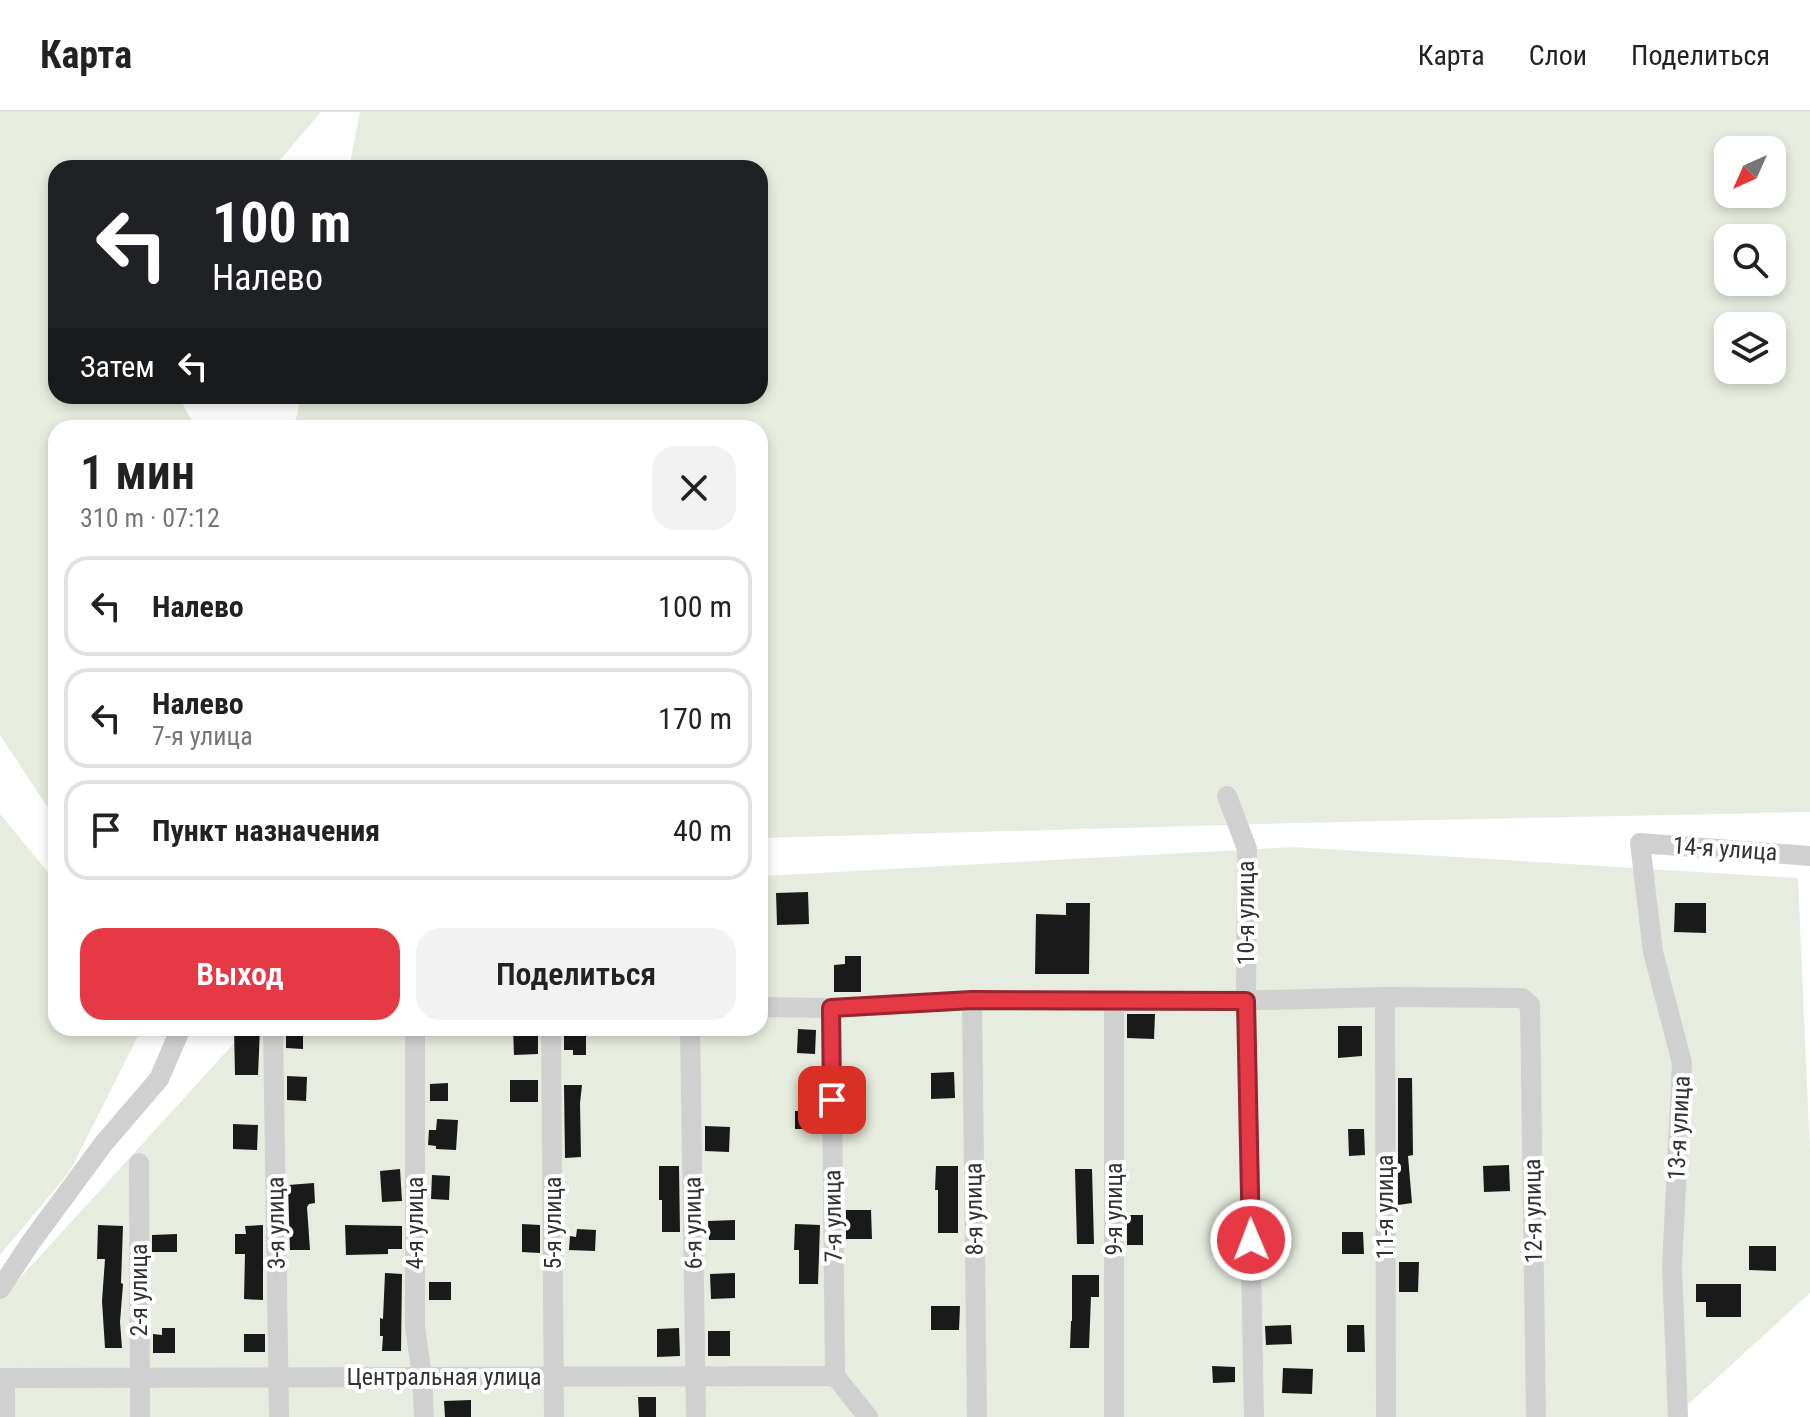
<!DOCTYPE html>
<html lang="ru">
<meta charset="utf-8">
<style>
:root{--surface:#fff;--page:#f2f2f2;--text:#222;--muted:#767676;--line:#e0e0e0;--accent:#e63946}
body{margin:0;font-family:"Roboto Condensed",sans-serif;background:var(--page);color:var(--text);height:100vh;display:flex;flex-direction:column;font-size:30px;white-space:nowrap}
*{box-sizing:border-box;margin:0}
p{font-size:26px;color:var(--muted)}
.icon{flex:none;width:44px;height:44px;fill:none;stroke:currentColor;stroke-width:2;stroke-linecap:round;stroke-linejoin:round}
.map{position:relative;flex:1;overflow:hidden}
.details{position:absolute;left:48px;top:308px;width:720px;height:616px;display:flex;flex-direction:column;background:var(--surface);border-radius:24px;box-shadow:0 4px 12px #0003}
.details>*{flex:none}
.banner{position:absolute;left:48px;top:48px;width:720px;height:244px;border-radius:24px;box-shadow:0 4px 12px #0003;background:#202124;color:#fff;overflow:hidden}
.needle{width:52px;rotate:225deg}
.tools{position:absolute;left:1714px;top:24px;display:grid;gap:16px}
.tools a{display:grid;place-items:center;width:72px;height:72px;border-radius:16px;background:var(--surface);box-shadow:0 4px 12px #0003;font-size:40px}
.pin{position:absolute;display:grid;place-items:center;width:68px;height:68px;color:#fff;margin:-34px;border-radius:16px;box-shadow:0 4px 12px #0006}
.me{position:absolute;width:88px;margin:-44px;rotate:359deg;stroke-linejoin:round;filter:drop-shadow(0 0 6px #0008)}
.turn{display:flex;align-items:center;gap:28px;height:168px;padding:0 32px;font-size:36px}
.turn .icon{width:104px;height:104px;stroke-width:2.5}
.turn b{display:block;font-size:56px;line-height:68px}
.then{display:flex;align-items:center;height:76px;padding:0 32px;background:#0003;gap:16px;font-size:30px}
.round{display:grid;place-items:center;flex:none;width:84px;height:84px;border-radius:24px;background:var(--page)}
.overview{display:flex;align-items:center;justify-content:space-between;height:136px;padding:0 32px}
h1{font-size:48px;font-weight:600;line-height:60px}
.cta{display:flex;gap:16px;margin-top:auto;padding:16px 32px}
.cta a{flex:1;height:92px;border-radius:24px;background:var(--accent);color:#fff;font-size:32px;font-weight:600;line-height:92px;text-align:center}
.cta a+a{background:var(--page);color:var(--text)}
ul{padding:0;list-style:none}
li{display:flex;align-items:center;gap:24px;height:100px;margin:0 16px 12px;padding:0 16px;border:4px solid var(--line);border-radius:24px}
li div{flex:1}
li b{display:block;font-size:30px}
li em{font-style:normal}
header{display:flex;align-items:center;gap:48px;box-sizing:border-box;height:112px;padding:0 40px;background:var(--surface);border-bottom:2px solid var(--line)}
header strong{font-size:38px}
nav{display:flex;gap:44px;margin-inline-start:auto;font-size:28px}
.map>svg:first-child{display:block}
</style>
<header>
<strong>Карта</strong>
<nav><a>Карта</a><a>Слои</a><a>Поделиться</a></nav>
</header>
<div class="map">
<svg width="1810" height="1305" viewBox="0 0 1810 1305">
<rect width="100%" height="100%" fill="#fff"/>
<g fill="#e6ecdf" fill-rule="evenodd">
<path d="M 0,0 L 321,0 L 273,56 L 56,56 L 56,284 L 178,284 L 196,316 L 56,316 L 56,708 L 0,623 Z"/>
<path d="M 360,0 L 1810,0 L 1810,700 L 1337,710 L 760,726 L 760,316 L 294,316 L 301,284 L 760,284 L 760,56 L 349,56 ZM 1728,38 L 1772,38 L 1772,82 L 1728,82 ZM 1728,126 L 1772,126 L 1772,170 L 1728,170 ZM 1728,214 L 1772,214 L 1772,258 L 1728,258 Z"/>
<path d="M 0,702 L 56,770 L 56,916 L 142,916 L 70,1059 L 0,1143 Z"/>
<path d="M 1293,735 L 1798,766 L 1810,1041 L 1810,1181 L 1682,1298 L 1681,1305 L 0,1305 L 0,1188 L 248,916 L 760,916 L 760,764 Z"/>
</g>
<g fill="#1a1a1a">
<path d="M 808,780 L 809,812 L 777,813 L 776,781 Z"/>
<path d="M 1066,791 L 1090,791 L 1089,862 L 1035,862 L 1036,802 L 1066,803 Z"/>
<path d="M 1675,791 L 1706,791 L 1706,821 L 1674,820 Z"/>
<path d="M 845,844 L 861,844 L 861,880 L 834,880 L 834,853 L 845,852 Z"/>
<path d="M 1127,902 L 1155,902 L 1154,927 L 1127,926 Z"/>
<path d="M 1338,914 L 1362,914 L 1362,944 L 1338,946 Z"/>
<path d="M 234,916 L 260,916 L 258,963 L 235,963 Z"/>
<path d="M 286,916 L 303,916 L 303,937 L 286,936 Z"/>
<path d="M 513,916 L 538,916 L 538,942 L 514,943 Z"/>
<path d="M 564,916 L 586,916 L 586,943 L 573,943 L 573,938 L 564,938 Z"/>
<path d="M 798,917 L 816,918 L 815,942 L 797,941 Z"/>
<path d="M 954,960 L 955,986 L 931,987 L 931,961 Z"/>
<path d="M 287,964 L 307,965 L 306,989 L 287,988 Z"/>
<path d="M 1398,966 L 1412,966 L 1413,1043 L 1408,1044 L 1412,1091 L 1398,1093 Z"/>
<rect x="510" y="968" width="28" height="22"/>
<path d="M 448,971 L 448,989 L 430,989 L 430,972 Z"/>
<path d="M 564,973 L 582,973 L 580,991 L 581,1045 L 565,1046 Z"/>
<rect x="795" y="999" width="24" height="18"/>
<path d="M 437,1007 L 458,1008 L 456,1038 L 436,1037 L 436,1034 L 428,1033 L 429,1018 L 436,1018 Z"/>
<path d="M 233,1012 L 258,1013 L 257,1038 L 233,1037 Z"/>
<path d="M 705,1014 L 730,1015 L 729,1040 L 705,1039 Z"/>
<path d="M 1348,1017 L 1364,1017 L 1365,1043 L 1349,1044 Z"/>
<path d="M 1509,1053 L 1510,1079 L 1484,1080 L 1483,1054 Z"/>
<path d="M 659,1054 L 679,1054 L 680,1120 L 662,1120 L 662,1088 L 659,1088 Z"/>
<path d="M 936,1054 L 958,1054 L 958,1121 L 938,1121 L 938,1078 L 935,1078 Z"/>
<path d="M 400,1057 L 402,1089 L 382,1090 L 380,1059 Z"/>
<path d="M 1075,1057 L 1092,1057 L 1094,1132 L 1077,1132 Z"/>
<path d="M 432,1063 L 450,1064 L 449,1088 L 431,1087 Z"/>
<path d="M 314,1071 L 315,1091 L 309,1092 L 307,1095 L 310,1138 L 290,1138 L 288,1073 Z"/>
<path d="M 846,1098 L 871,1098 L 872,1127 L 846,1127 Z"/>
<rect x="1127" y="1103" width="16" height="30"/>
<path d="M 735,1108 L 735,1128 L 709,1128 L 708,1109 Z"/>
<path d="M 1215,1111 L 1235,1111 L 1235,1133 L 1214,1132 Z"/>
<path d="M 522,1112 L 540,1113 L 540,1141 L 522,1140 Z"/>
<path d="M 795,1112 L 820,1113 L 818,1172 L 799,1172 L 799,1138 L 794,1138 Z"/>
<path d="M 98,1113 L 123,1114 L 121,1171 L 123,1172 L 120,1210 L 122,1236 L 105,1236 L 102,1189 L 105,1147 L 97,1147 Z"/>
<path d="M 263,1113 L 263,1188 L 244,1187 L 245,1142 L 235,1142 L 235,1122 L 246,1122 L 245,1114 Z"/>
<path d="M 345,1113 L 402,1114 L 402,1137 L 388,1137 L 388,1142 L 346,1143 Z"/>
<path d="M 577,1117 L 596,1118 L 595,1139 L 569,1138 L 570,1124 L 576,1125 Z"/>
<path d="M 1342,1120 L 1363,1120 L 1364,1142 L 1342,1142 Z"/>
<path d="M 177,1122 L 177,1140 L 152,1140 L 152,1123 Z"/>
<path d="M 1749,1134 L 1776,1134 L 1776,1159 L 1749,1158 Z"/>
<path d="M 1399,1150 L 1419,1150 L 1418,1180 L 1399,1180 Z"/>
<path d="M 385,1161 L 402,1162 L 401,1239 L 382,1239 L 383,1224 L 380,1224 L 380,1206 L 383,1207 Z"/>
<path d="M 735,1161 L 735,1186 L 711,1187 L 710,1162 Z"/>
<path d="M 1072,1163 L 1099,1163 L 1099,1185 L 1091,1185 L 1089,1236 L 1070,1236 L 1071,1209 L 1072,1209 Z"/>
<rect x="429" y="1170" width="22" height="18"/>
<path d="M 1696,1172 L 1741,1172 L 1741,1205 L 1706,1205 L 1706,1190 L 1696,1190 Z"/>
<path d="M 931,1194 L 960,1194 L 959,1218 L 931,1218 Z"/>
<path d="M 1291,1213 L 1292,1232 L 1266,1233 L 1265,1214 Z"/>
<path d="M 1347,1213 L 1364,1213 L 1365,1240 L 1347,1240 Z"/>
<path d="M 162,1216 L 175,1216 L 175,1241 L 153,1241 L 153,1222 L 162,1223 Z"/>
<path d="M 679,1216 L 680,1244 L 657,1245 L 657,1217 Z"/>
<rect x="708" y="1219" width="22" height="25"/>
<rect x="244" y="1222" width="21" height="18"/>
<path d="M 1212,1254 L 1235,1255 L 1235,1270 L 1213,1271 Z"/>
<path d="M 1283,1256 L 1313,1257 L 1312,1282 L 1282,1281 Z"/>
<path d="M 638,1285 L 656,1285 L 656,1305 L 639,1305 Z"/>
<path d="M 471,1288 L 471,1305 L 445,1305 L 444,1289 Z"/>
</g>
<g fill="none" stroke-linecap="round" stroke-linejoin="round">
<g stroke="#d0d0d0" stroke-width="20">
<path d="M 1227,684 L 1247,737 L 1246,889 L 1254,1305"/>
<path d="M 1385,885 L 1386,1305"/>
<path d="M 972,888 L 977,1305"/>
<path d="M 1114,888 L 1114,1305"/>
<path d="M 760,895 L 831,896 L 972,888 L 1226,889 L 1385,885 L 1522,886 L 1530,893 L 1536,1305"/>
<path d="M 831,896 L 835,1264"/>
<path d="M 273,916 L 279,1305"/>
<path d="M 415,916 L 415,1214 L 422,1265 L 424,1305"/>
<path d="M 551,916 L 554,1305"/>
<path d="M 690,916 L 696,1305"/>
<path d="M 139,1051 L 140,1305"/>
<path d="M 0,1177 L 31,1130 L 104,1031 L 159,967 L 181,916"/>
<path d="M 0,1266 L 835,1264 L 868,1305"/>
<path d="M 5,1266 L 5,1305"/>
<path d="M 1678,1305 L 1672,1155 L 1682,951 L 1653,840 L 1640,731 L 1810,744"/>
</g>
</g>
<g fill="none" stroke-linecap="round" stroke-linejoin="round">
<g stroke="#96252e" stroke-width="20">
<path id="route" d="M 832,988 L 831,896 L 972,888 L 1246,889 L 1251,1128"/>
</g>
<use href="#route" stroke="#e63946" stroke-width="14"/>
</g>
<g text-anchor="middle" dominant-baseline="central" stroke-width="8" stroke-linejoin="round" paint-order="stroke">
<g font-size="24" fill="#333" stroke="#fff">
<text transform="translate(1725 737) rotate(4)">14-я улица</text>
<text transform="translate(1246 801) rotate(-90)">10-я улица</text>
<text transform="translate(1679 1016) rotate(-87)">13-я улица</text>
<text transform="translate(1385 1095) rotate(-90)">11-я улица</text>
<text transform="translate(974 1097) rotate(-91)">8-я улица</text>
<text transform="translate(1114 1097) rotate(-90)">9-я улица</text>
<text transform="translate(1533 1099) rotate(-91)">12-я улица</text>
<text transform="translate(833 1104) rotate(-91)">7-я улица</text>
<text transform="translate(276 1111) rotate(-91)">3-я улица</text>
<text transform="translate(415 1111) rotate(-90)">4-я улица</text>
<text transform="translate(553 1111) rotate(-90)">5-я улица</text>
<text transform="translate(693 1111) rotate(-91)">6-я улица</text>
<text transform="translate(139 1178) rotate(-90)">2-я улица</text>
<text x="444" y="1265">Центральная улица</text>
</g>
</g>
</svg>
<div class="tools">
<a><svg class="needle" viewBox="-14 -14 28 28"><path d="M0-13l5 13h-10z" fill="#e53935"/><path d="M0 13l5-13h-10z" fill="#767676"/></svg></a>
<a><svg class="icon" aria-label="search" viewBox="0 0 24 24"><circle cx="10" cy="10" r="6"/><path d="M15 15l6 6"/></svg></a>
<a><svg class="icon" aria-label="layers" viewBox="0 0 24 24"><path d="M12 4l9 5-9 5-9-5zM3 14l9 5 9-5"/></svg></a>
</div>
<div class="pin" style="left:832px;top:988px;background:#d93025"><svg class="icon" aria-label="arrive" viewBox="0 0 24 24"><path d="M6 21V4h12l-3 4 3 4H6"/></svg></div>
<svg class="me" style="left:1251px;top:1128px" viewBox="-20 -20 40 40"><circle r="17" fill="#e63946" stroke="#fff" stroke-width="3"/><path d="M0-11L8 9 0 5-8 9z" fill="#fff"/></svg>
<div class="banner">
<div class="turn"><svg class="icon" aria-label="left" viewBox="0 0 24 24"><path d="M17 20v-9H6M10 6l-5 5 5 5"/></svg><div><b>100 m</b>Налево</div></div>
<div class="then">Затем<svg class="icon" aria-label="left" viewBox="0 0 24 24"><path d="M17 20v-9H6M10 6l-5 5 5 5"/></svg></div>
</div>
<section class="details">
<div class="overview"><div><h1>1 мин</h1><p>310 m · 07:12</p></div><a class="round"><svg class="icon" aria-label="close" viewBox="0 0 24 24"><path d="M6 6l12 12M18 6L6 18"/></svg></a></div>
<ul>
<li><svg class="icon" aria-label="left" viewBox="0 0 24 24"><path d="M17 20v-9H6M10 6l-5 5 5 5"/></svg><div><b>Налево</b></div><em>100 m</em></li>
<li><svg class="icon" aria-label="left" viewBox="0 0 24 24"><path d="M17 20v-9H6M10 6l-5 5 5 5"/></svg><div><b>Налево</b><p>7-я улица</p></div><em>170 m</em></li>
<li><svg class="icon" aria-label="arrive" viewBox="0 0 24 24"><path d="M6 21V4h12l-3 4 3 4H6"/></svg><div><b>Пункт назначения</b></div><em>40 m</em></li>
</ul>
<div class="cta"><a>Выход</a><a>Поделиться</a></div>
</section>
</div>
